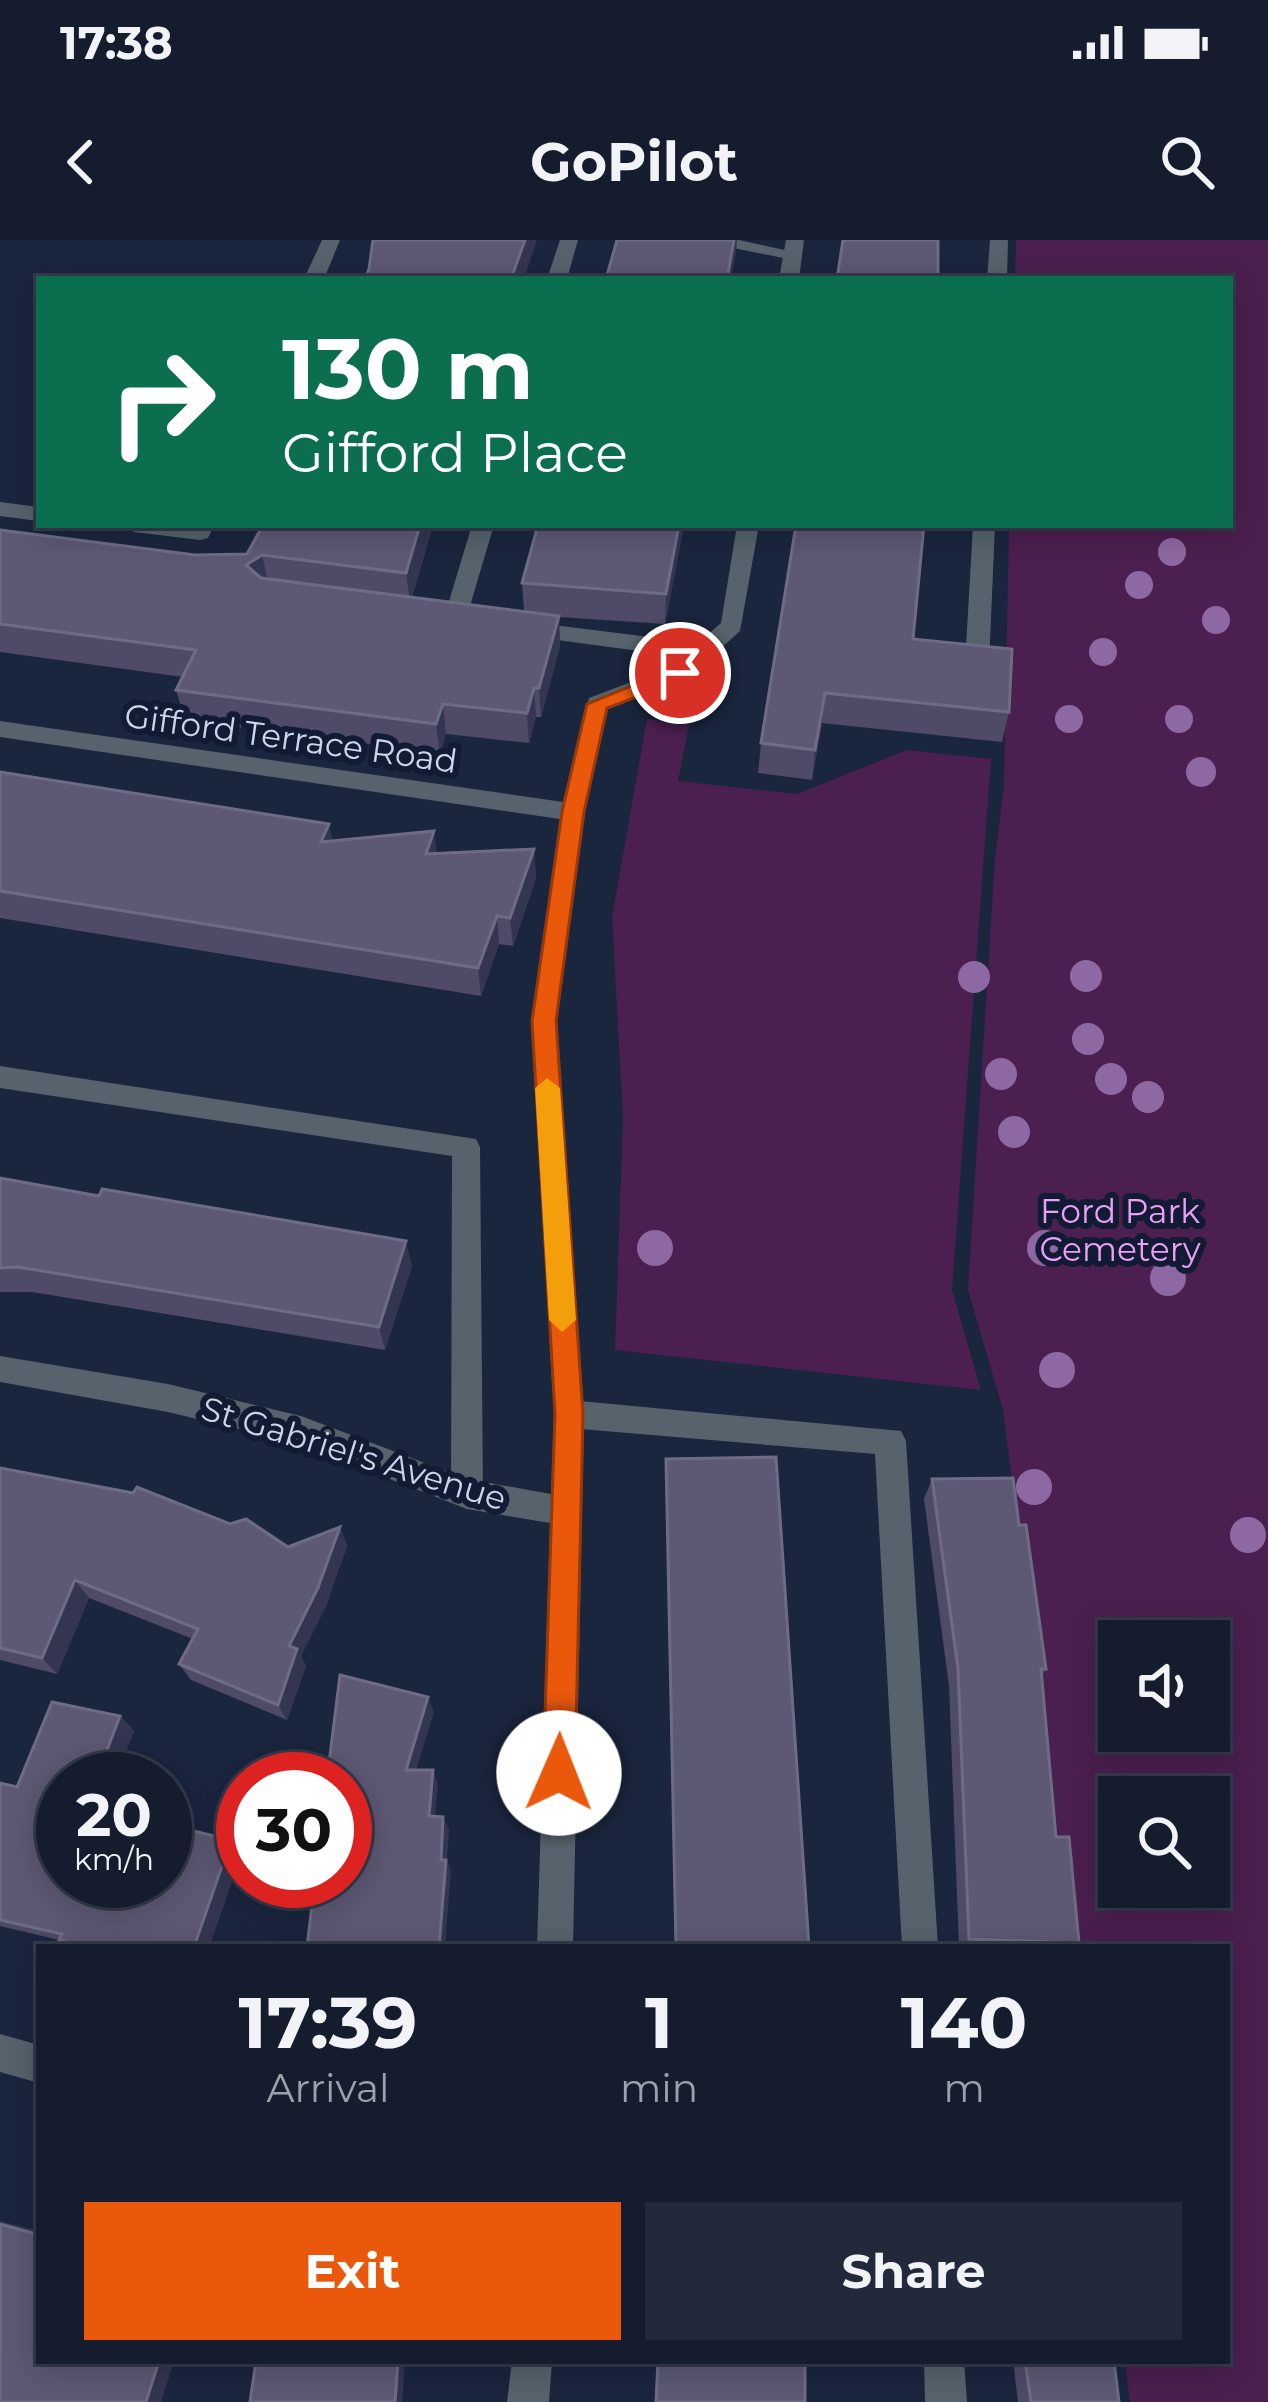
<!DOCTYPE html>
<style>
:root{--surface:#141c2e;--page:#21293a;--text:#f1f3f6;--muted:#9da1aa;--line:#333a4a;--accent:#ea580c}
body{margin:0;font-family:Montserrat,sans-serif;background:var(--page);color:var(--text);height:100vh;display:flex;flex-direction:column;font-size:45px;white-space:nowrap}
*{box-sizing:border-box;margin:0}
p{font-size:39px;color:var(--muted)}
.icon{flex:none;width:66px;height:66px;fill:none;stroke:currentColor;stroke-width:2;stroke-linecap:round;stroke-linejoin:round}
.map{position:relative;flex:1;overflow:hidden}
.sheet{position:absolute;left:36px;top:1704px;width:1194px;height:420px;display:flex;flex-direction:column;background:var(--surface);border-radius:0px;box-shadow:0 6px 30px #0003,0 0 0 3px var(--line)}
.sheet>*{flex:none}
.guide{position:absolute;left:36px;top:36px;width:1197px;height:252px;border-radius:0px;box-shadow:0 6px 30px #0003,0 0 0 3px var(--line);background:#0b6e4f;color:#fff;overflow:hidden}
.controls{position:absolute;left:1098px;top:1380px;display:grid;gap:24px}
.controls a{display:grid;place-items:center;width:132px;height:132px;border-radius:0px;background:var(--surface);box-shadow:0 6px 30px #0003,0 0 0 3px var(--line);font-size:60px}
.speed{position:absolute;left:36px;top:1512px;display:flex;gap:24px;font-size:60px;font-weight:700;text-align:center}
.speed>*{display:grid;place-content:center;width:156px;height:156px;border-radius:50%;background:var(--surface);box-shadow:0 6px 30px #0003,0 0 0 3px var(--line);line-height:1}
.speed small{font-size:30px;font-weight:400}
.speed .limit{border:18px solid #d22;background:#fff;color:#111}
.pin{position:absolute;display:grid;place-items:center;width:102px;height:102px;color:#fff;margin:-51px;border:6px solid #fff;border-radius:50%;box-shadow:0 3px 12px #0007}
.me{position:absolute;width:132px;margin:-66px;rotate:1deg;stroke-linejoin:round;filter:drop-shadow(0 0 9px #0008)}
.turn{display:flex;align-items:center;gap:42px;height:252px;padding:0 48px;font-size:54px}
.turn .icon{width:156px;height:156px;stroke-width:2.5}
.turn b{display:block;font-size:84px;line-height:102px}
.eta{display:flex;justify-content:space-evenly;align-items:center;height:204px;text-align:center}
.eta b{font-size:72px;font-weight:700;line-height:84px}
.button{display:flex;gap:24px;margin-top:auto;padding:24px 48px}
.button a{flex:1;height:138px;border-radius:0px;background:var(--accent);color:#fff;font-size:48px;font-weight:700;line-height:138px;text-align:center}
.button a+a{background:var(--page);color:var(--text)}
.status{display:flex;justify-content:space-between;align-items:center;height:84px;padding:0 60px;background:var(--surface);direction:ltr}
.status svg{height:33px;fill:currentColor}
header{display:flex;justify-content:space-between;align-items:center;height:156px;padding:0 48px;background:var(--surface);font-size:54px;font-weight:700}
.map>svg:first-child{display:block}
</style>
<div class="status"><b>17:38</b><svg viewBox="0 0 49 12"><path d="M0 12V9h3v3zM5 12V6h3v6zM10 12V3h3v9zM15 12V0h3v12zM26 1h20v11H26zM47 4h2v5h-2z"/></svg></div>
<header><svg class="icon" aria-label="back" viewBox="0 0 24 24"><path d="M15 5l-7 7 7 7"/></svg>GoPilot<svg class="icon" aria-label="search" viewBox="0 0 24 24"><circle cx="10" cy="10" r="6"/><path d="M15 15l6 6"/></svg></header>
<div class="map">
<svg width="1268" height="2162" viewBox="0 0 1268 2162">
<rect width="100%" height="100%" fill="#1a253e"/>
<g fill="#4b1f4f" fill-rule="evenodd">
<path d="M 1016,0 L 1268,0 L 1268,2162 L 1130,2162 L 1125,2121 L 1227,2121 L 1227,1707 L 1072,1707 L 1003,1170 L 968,1050 L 995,618 L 1004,545 L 1009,285 L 1230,285 L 1230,39 L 1015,39 ZM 1119,1401 L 1209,1401 L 1209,1491 L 1119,1491 ZM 1119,1557 L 1209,1557 L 1209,1647 L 1119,1647 Z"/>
<path d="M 647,479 L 689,485 L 678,541 L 797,554 L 907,510 L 991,519 L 952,1050 L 981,1150 L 615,1110 L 623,879 L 612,677 Z"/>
</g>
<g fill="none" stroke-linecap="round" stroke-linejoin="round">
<g fill="#56636c" fill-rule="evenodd">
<path d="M 560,0 L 578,0 L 567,39 L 547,39 Z"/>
<path d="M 694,0 L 739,0 L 802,14 L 793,20 Z"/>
<path d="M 990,0 L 1008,0 L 1007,39 L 987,39 Z"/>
<path d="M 472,285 L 494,285 L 467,376 L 484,384 L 473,391 L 446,386 L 443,381 Z"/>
<path d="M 973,285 L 995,285 L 989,424 L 977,432 L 965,424 Z"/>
<path d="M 521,381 L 706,404 L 718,412 L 706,420 L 513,394 L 513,384 Z"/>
<path d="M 0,826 L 476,899 L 480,907 L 483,1254 L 478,1264 L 467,1269 L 456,1264 L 451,1254 L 452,916 L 0,848 Z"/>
<path d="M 569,1160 L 901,1191 L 906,1201 L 938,1707 L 902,1707 L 875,1214 L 569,1188 L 558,1184 L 554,1174 L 558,1164 Z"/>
<path d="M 924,2121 L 964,2121 L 967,2162 L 925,2162 Z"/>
</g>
<g fill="#56636c" fill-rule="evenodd">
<path d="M 322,0 L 340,0 L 324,39 L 304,39 Z"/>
<path d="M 786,0 L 804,0 L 799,39 L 779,39 Z"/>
<path d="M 0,262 L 39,267 L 39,281 L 0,276 Z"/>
<path d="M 123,285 L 214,285 L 208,298 L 200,300 L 134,292 Z"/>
<path d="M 737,285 L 759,285 L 740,391 L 687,439 L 608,469 L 585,572 L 557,781 L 584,1174 L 573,1707 L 537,1707 L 550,1283 L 467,1269 L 300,1204 L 168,1172 L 0,1142 L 0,1116 L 168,1144 L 301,1176 L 467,1239 L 551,1254 L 554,1174 L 531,781 L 560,579 L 0,497 L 0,481 L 563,562 L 589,458 L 671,427 L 721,383 Z"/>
<path d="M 0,1794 L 39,1805 L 39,1843 L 0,1832 Z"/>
<path d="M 512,2121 L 552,2121 L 549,2162 L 507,2162 Z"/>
</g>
</g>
<g fill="#8e68a2">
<circle cx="1172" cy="312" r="14"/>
<circle cx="1139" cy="345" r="14"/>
<circle cx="1216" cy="380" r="14"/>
<circle cx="1103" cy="412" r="14"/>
<circle cx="1069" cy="479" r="14"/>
<circle cx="1179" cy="479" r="14"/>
<circle cx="1201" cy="532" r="15"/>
<circle cx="1086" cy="736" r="16"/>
<circle cx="974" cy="737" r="16"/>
<circle cx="1088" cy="799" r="16"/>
<circle cx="1001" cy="834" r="16"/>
<circle cx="1111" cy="839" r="16"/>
<circle cx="1148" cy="857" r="16"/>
<circle cx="1014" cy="892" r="16"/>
<circle cx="655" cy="1008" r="18"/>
<circle cx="1045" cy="1008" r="18"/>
<circle cx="1168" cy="1038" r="18"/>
<circle cx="1057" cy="1130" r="18"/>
<circle cx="1034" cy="1247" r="18"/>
<circle cx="1248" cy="1295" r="18"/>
</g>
<g fill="#4f4a66">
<path d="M 433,285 L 412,357 L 524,371 L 522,343 L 538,285 L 684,285 L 665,384 L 559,377 L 560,406 L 541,477 L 536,477 L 529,503 L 446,494 L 440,513 L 185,480 L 176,450 L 183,437 L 0,412 L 0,290 L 195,315 L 247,314 Z"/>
<path d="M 796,285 L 913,399 L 1009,472 L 1002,502 L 822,483 L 812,540 L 758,533 L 761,503 Z"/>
<path d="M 0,532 L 329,584 L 332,601 L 437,614 L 534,609 L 536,638 L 513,706 L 499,704 L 481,756 L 0,678 Z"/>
<path d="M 0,938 L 412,1026 L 385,1110 L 32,1052 L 0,1052 Z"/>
<path d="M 666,1219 L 809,1707 L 675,1707 Z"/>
<path d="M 0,1228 L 288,1307 L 340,1287 L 347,1306 L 326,1366 L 301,1416 L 306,1426 L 287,1480 L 191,1440 L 179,1424 L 193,1399 L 89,1358 L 57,1434 L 0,1420 Z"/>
<path d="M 932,1239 L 1019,1285 L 1046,1429 L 1042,1436 L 1056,1597 L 1079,1703 L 1074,1707 L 959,1707 L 949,1446 L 924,1259 Z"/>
<path d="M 120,1476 L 134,1491 L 63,1641 L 242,1612 L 209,1707 L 70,1707 L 59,1700 L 0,1686 L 0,1543 L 17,1547 Z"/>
<path d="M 1013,2121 L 1114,2121 L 1119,2162 L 1018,2162 Z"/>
</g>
<g fill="#343550">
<path d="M 525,0 L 537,0 L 524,39 L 511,39 Z"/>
<path d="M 734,0 L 737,0 L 736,13 L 731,39 L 727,39 Z"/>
<path d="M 420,285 L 433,285 L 410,363 L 406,333 Z"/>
<path d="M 679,285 L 684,285 L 665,384 L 666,354 Z"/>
<path d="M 262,315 L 269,345 L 246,325 Z"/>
<path d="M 559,376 L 560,406 L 541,477 L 539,448 Z"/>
<path d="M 534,448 L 536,477 L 529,503 L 527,473 Z"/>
<path d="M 825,453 L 822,483 L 812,540 L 815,510 Z"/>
<path d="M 443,464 L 446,494 L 440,513 L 436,484 Z"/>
<path d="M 329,584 L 335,613 L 321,602 Z"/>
<path d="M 434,591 L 438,621 L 426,614 Z"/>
<path d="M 534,609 L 536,638 L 513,706 L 510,678 Z"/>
<path d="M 497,676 L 499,704 L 481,756 L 478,728 Z"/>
<path d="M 406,1001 L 412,1026 L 385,1110 L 379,1087 Z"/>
<path d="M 340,1287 L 347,1306 L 326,1366 L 301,1416 L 306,1426 L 287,1480 L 278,1465 L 289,1406 Z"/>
<path d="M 75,1340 L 89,1358 L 57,1434 L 42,1418 Z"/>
<path d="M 428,1457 L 434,1472 L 412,1544 L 406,1530 Z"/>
<path d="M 120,1476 L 134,1491 L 116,1539 L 96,1539 Z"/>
<path d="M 433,1530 L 438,1544 L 434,1588 L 429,1576 Z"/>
<path d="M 443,1577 L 449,1590 L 447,1621 L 451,1631 L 445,1707 L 439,1707 Z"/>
<path d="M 231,1600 L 242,1612 L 209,1707 L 194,1707 Z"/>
<path d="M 0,1981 L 39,1991 L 39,1995 L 0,1984 Z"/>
<path d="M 159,2121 L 174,2121 L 161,2162 L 146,2162 Z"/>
<path d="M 398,2121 L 405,2121 L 402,2162 L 395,2162 Z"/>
</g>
<g fill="#5d5873" stroke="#6e6c85" stroke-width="3">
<path d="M 373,0 L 525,0 L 511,39 L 365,39 L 369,29 Z"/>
<path d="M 617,0 L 734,0 L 727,39 L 606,39 Z"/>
<path d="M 843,0 L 938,0 L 938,39 L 837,39 Z"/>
<path d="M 263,285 L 420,285 L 406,333 L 262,315 L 246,325 L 261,338 L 559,376 L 539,448 L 534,448 L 527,473 L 443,464 L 436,484 L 176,450 L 196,410 L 0,384 L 0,290 L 195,315 L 247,314 Z"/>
<path d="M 538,285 L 679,285 L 666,354 L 522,343 Z"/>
<path d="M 796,285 L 924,285 L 913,399 L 1012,409 L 1009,472 L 825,453 L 815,510 L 761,503 Z"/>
<path d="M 0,532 L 329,584 L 321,602 L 434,591 L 426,614 L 534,609 L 510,678 L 497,676 L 478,728 L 0,651 Z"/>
<path d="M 0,938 L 99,956 L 102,949 L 406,1001 L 379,1087 L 18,1027 L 0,1028 Z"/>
<path d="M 776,1217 L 809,1707 L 676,1707 L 666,1219 Z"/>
<path d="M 0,1228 L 133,1253 L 137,1247 L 230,1284 L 246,1279 L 288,1307 L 340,1287 L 318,1348 L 289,1406 L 297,1409 L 278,1465 L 179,1424 L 198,1389 L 75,1340 L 42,1418 L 0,1408 Z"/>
<path d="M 1013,1238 L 1019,1285 L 1026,1285 L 1046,1429 L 1041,1429 L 1056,1597 L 1069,1597 L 1079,1703 L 969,1699 L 958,1429 L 932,1239 Z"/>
<path d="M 340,1435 L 428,1457 L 406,1530 L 433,1530 L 429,1576 L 443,1577 L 441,1620 L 446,1620 L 439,1707 L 307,1707 L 315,1641 L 345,1641 L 345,1539 L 327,1539 Z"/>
<path d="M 52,1462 L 120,1476 L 96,1539 L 63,1539 L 63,1641 L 165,1641 L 165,1584 L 231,1600 L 194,1707 L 86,1707 L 59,1700 L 62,1694 L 0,1680 L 0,1543 L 17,1547 Z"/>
<path d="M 0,1984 L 39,1995 L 39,2121 L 159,2121 L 146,2162 L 0,2162 Z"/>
<path d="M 256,2121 L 398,2121 L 395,2162 L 250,2162 Z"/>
<path d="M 658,2121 L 805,2121 L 805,2162 L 656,2162 Z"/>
<path d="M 1025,2121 L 1114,2121 L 1119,2162 L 1031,2162 Z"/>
</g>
<path fill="#ea580c" stroke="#983908" stroke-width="3" d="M 680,426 L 687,428 L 687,438 L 607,468 L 584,572 L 556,781 L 583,1174 L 575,1533 L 570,1544 L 559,1548 L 548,1544 L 543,1533 L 555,1174 L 532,781 L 562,572 L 587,464 Z"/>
<path fill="#f59e0b" d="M 547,838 L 560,848 L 576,1080 L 562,1092 L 549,1080 L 535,848 Z"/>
<g text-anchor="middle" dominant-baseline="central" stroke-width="12" stroke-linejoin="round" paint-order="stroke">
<g font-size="33" fill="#cdd5e6" stroke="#111b33">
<text transform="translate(291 498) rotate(8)">Gifford Terrace Road</text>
<text transform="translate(354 1213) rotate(17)">St Gabriel's Avenue</text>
</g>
<g font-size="33" fill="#ec9ff4" stroke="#111b33">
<text x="1120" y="971">Ford Park<tspan x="1120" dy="38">Cemetery</tspan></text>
</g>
</g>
</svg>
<div class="controls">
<a><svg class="icon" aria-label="sound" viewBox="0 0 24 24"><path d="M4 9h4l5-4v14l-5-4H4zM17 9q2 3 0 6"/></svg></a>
<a><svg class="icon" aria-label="search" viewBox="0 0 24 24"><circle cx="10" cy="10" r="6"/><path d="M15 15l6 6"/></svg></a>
</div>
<div class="speed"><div>20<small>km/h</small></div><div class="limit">30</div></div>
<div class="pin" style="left:680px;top:433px;background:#d93025"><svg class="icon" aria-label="arrive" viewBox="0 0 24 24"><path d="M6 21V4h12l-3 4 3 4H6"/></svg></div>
<svg class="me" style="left:559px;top:1533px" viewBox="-20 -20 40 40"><circle r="19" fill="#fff"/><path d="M0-13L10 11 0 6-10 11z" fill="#ea580c"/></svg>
<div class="guide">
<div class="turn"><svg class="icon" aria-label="right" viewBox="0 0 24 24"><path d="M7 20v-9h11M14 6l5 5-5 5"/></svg><div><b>130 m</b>Gifford Place</div></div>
</div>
<section class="sheet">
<div class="eta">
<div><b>17:39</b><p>Arrival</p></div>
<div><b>1</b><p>min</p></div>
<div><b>140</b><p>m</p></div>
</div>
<div class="button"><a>Exit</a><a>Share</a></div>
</section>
</div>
